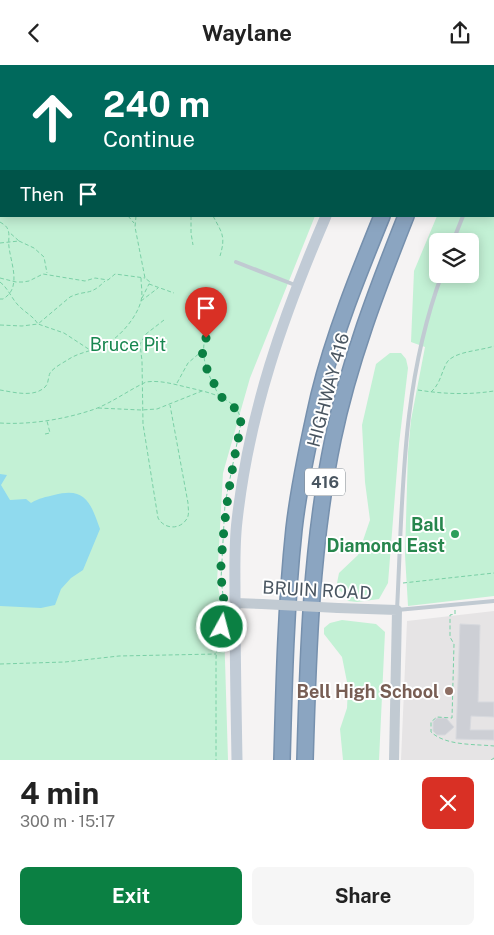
<!DOCTYPE html>
<meta charset="utf-8">
<style>
:root{--surface:#fff;--page:#f6f6f6;--text:#222;--muted:#767676;--accent:#0b8043}
body{margin:0;font-family:"Public Sans",sans-serif;background:var(--page);color:var(--text);height:100vh;display:flex;flex-direction:column;font-size:19px;white-space:nowrap}
*{box-sizing:border-box;margin:0}
p{font-size:16px;color:var(--muted)}
.icon{flex:none;width:28px;height:28px;fill:none;stroke:currentColor;stroke-width:2;stroke-linecap:round;stroke-linejoin:round}
.map{position:relative;height:695px;overflow:hidden}
.sheet{display:flex;flex-direction:column;background:var(--surface);flex:1}
.sheet>*{flex:none}
.banner{position:absolute;left:0px;top:0px;width:495px;height:152px;box-shadow:0 2px 12px #0003;background:#00695c;color:#fff;overflow:hidden}
.buttons{position:absolute;left:429px;top:168px;display:grid;gap:10px}
.buttons a{display:grid;place-items:center;width:50px;height:50px;border-radius:8px;background:var(--surface);box-shadow:0 2px 12px #0003;font-size:25px}
.pin{position:absolute;display:grid;place-items:center;width:42px;height:42px;color:#fff;margin:-51px -21px;border-radius:50% 50% 50% 0;rotate:-45deg;box-shadow:0 0 5px #0007}
.pin .icon{rotate:45deg}
.me{position:absolute;width:55px;margin:-28px;rotate:7deg;stroke-linejoin:round;filter:drop-shadow(0 0 4px #0008)}
.turn{display:flex;align-items:center;gap:18px;height:105px;padding:0 20px;font-size:22px}
.turn .icon{width:65px;height:65px;stroke-width:2.5}
.turn b{display:block;font-size:35px;line-height:42px}
.then{display:flex;align-items:center;height:48px;padding:0 20px;background:#0003;gap:10px;font-size:19px}
.round{display:grid;place-items:center;flex:none;width:52px;height:52px;border-radius:8px;background:var(--page)}
.head{display:flex;align-items:center;justify-content:space-between;height:85px;padding:0 20px}
h1{font-size:30px;font-weight:700;line-height:38px}
.cta{display:flex;gap:10px;margin-top:auto;padding:10px 20px}
.cta a{flex:1;height:58px;border-radius:8px;background:var(--accent);color:#fff;font-size:20px;font-weight:700;line-height:58px;text-align:center}
.cta a+a{background:var(--page);color:var(--text)}
header{display:flex;justify-content:space-between;align-items:center;height:65px;padding:0 20px;background:var(--surface);font-size:22px;font-weight:700}
.map>svg:first-child{display:block}
</style>
<header><svg class="icon" aria-label="back" viewBox="0 0 24 24"><path d="M15 5l-7 7 7 7"/></svg>Waylane<svg class="icon" aria-label="share" viewBox="0 0 24 24"><path d="M12 15V3M7 8l5-5 5 5M5 13v7h14v-7"/></svg></header>
<div class="map">
<svg width="494" height="695" viewBox="0 0 494 695">
<rect width="100%" height="100%" fill="#f5f3f3"/>
<path fill="#e6e4e5" d="M 494,546 L 494,695 L 401,695 L 407,556 Z"/>
<g fill="#c3f1d5" fill-rule="evenodd">
<path d="M 0,0 L 374,0 L 1,1 L 1,151 L 315,151 L 250,313 L 223,408 L 217,517 L 223,547 L 222,557 L 224,562 L 228,695 L 0,695 Z"/>
<path d="M 494,149 L 494,531 L 408,541 L 405,490 L 408,387 L 411,355 L 425,282 L 411,277 L 414,206 L 437,151 L 494,151 ZM 438,176 L 470,176 L 470,209 L 438,209 Z"/>
<path d="M 390,288 L 401,288 L 406,294 L 408,303 L 399,379 L 388,518 L 379,534 L 357,537 L 348,536 L 343,528 L 336,523 L 339,508 L 358,490 L 370,455 L 365,417 L 362,360 L 376,299 Z"/>
<path d="M 342,555 L 376,559 L 385,567 L 379,695 L 343,695 L 340,664 L 347,643 L 348,622 L 342,592 L 324,569 L 324,563 L 330,558 Z"/>
</g>
<path fill="#90daee" d="M 0,409 L 7,410 L 1,420 L 10,435 L 26,434 L 31,438 C 39,433 46,432 54,430 C 86,421 91,439 100,464 L 83,505 L 71,513 L 61,524 L 55,540 L 41,543 L 0,541 Z"/>
<g fill="#cdcfd5" stroke="#d7d9de">
<path d="M 460,559 L 480,560 L 478,637 L 494,637 L 494,652 L 471,651 L 470,665 L 494,665 L 494,675 L 456,674 Z"/>
<path d="M 437,653 L 446,653 L 454,662 L 445,670 L 437,670 L 433,666 L 433,657 Z"/>
</g>
<g fill="none" stroke-linecap="round" stroke-linejoin="round">
<g stroke="#7690ad" stroke-width="18">
<g id="motorway">
<path d="M 445,1 L 446,0"/>
<path d="M 470,1 L 471,0"/>
<path d="M 282,695 C 284,618 286,540 294,464 C 299,419 309,374 319,330 C 334,269 358,210 382,151"/>
<path d="M 305,695 C 308,588 311,480 333,374 C 349,297 377,224 406,151"/>
</g>
</g>
<g stroke="#7ad0a6" stroke-width="1" stroke-dasharray="4 2.5" stroke-linecap="butt">
<path d="M 46,0 L 46,1"/>
<path d="M 121,0 L 123,1"/>
<path d="M 178,0 L 196,1"/>
<path d="M 321,1 L 321,0"/>
<path d="M 0,77 L 1,77"/>
<path d="M 0,149 L 1,148"/>
<path d="M 128,151 L 134,158"/>
<path d="M 136,151 L 135,162 L 145,213 L 150,217 L 149,219 L 174,228"/>
<path d="M 191,151 L 191,168 L 193,180"/>
<path d="M 213,151 C 222,168 226,171 220,191"/>
<path d="M 0,157 C 3,159 7,161 8,165 C 10,170 8,176 9,182 C 11,199 22,223 3,234 L 0,234"/>
<path d="M 19,176 L 34,183 L 44,192 L 47,208"/>
<path d="M 0,178 L 19,176 L 9,167"/>
<path d="M 0,213 L 16,217 L 23,217 L 29,216 L 43,209 L 85,216 L 95,213 L 108,215 L 115,209 L 145,213"/>
<path d="M 0,217 C 9,224 12,235 20,242 C 26,248 33,251 38,259 L 70,232 C 87,224 89,232 105,216"/>
<path d="M 142,233 L 149,219"/>
<path d="M 141,236 L 158,223"/>
<path d="M 164,255 L 146,269 L 140,279 L 142,296 L 143,359 L 158,453 C 164,464 179,465 186,455 C 190,450 188,444 188,438 L 170,340"/>
<path d="M 0,260 L 22,261 L 38,259 L 64,268 L 90,285"/>
<path d="M 205,273 C 200,296 209,310 219,331"/>
<path d="M 177,318 L 188,298 L 202,286"/>
<path d="M 0,325 C 13,327 34,333 45,322 C 49,318 48,312 50,308 C 54,302 63,298 69,294 C 80,287 93,286 105,280 C 120,272 137,252 141,236 C 143,229 141,220 141,213"/>
<path d="M 418,325 C 443,329 468,330 494,326"/>
<path d="M 431,327 C 440,319 441,309 446,299 C 452,286 481,286 494,281"/>
<path d="M 98,343 L 141,345 L 157,344 L 202,326"/>
<path d="M 0,358 C 31,360 66,354 95,344 C 113,337 129,325 146,317 C 160,315 173,319 186,322 C 206,327 240,332 241,358 L 225,439 L 221,514 L 225,546 L 217,578 L 216,594 L 216,695"/>
<path d="M 45,369 L 50,368 L 47,356"/>
<path d="M 403,518 L 494,508"/>
<path d="M 455,545 L 455,549 L 450,550 L 450,572 L 454,579 L 452,653 L 437,652 L 431,657 L 431,667 C 446,681 475,679 494,681"/>
<path d="M 0,599 L 65,597 L 119,591 L 216,589"/>
<path d="M 491,695 L 494,693"/>
</g>
<g stroke="#c1cad2" stroke-width="4">
<path d="M 494,109 L 494,108"/>
<path d="M 453,176 L 463,151"/>
<path d="M 236,197 L 295,220"/>
<path d="M 442,209 C 401,319 403,430 397,545 L 494,536"/>
</g>
<g stroke="#c1cad2" stroke-width="10">
<path d="M 235,538 L 262,539"/>
<path d="M 338,543 L 397,545 L 394,695"/>
</g>
<g stroke="#c1cbd6" stroke-width="11">
<path d="M 386,1 L 386,0"/>
<path d="M 237,695 C 236,641 235,586 235,532 C 235,506 234,481 237,456 C 249,347 283,251 326,151"/>
</g>
<use href="#motorway" stroke="#8ba5c1" stroke-width="15"/>
<path stroke="#c1cad2" stroke-width="10" d="M 262,539 L 338,543"/>
</g>
<g fill="none" stroke-linecap="round" stroke-linejoin="round">
<path stroke="#0b8043" stroke-width="9" stroke-dasharray="0 16.2" d="M 206,273 L 202,286 L 205,300 L 220,331 L 230,338 L 239,348 L 241,353 L 240,365 C 230,412 224,453 221,501 C 220,522 228,541 222,562"/>
</g>
<circle fill="#2e9e5b" stroke="#fff" stroke-width="2" cx="455" cy="469" r="5"/>
<circle fill="#8d6e63" stroke="#fff" stroke-width="2" cx="449" cy="626" r="5"/>
<g text-anchor="middle" dominant-baseline="central" stroke-width="4" stroke-linejoin="round" paint-order="stroke">
<rect fill="#fff" stroke="#808990" stroke-width="1" x="305" y="403.5" width="40" height="27" rx="4"/>
<g font-size="16" font-weight="bold" fill="#4a5661">
<text x="325" y="417">416</text>
</g>
<g font-size="18" fill="#17864f" stroke="#fff">
<text x="128" y="279">Bruce Pit</text>
</g>
<g font-size="18" fill="#4a5661" stroke="#fff">
<text transform="translate(328 325) rotate(-75)">HIGHWAY 416</text>
<text transform="translate(317 525) rotate(3)">BRUIN ROAD</text>
</g>
<g font-size="18" font-weight="bold" fill="#27864d" stroke="#fff" text-anchor="end">
<text x="445" y="459">Ball<tspan x="445" dy="21">Diamond East</tspan></text>
</g>
<g font-size="18" font-weight="bold" fill="#785e54" stroke="#fff" text-anchor="end">
<text x="439" y="626">Bell High School</text>
</g>
</g>
</svg>
<div class="buttons">
<a><svg class="icon" aria-label="layers" viewBox="0 0 24 24"><path d="M12 4l9 5-9 5-9-5zM3 14l9 5 9-5"/></svg></a>
</div>
<div class="pin" style="left:206px;top:273px;background:#d93025"><svg class="icon" aria-label="arrive" viewBox="0 0 24 24"><path d="M6 21V4h12l-3 4 3 4H6"/></svg></div>
<svg class="me" style="left:222px;top:562px" viewBox="-20 -20 40 40"><circle r="17" fill="#0b8043" stroke="#fff" stroke-width="3"/><path d="M0-11L8 9 0 5-8 9z" fill="#fff"/></svg>
<div class="banner">
<div class="turn"><svg class="icon" aria-label="ahead" viewBox="0 0 24 24"><path d="M12 20V5M6 11l6-6 6 6"/></svg><div><b>240 m</b>Continue</div></div>
<div class="then">Then<svg class="icon" aria-label="arrive" viewBox="0 0 24 24"><path d="M6 21V4h12l-3 4 3 4H6"/></svg></div>
</div>
</div>
<section class="sheet">
<div class="head"><div><h1>4 min</h1><p>300 m · 15:17</p></div><a class="round" style="background:#d93025;color:#fff"><svg class="icon" aria-label="close" viewBox="0 0 24 24"><path d="M6 6l12 12M18 6L6 18"/></svg></a></div>
<div class="cta"><a>Exit</a><a>Share</a></div>
</section>
